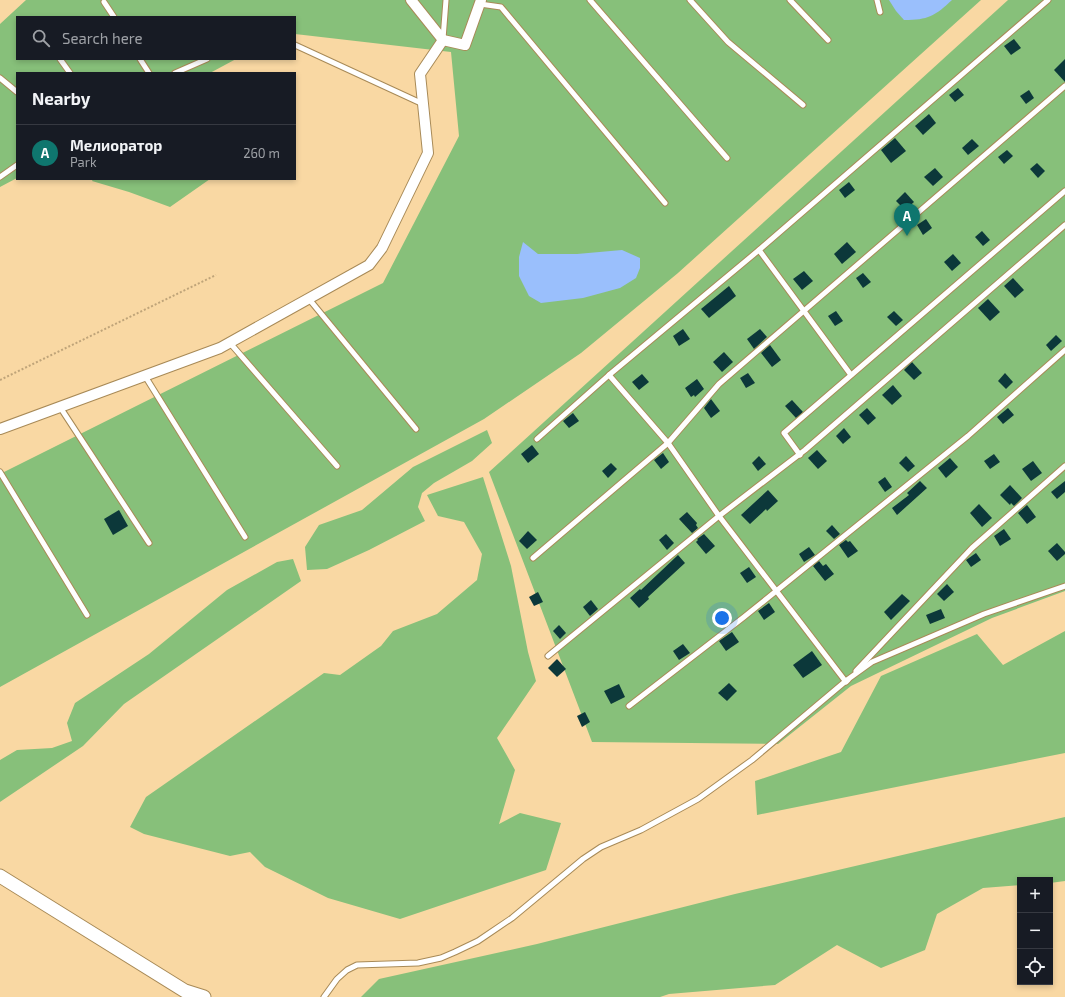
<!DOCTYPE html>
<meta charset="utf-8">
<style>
body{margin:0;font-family:"Exo 2",sans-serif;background:#20242c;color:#f1f3f6}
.controls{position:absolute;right:12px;bottom:12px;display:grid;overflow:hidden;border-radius:0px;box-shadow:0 2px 6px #0003}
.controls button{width:36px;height:36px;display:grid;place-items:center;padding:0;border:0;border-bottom:1px solid #363941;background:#171b24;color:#f1f3f6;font:20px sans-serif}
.you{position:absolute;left:722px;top:618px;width:14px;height:14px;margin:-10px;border:3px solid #fff;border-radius:50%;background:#1a73e8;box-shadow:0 0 0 6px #1a73e833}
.badge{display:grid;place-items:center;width:26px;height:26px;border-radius:50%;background:#0f766e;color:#fff;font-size:13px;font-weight:700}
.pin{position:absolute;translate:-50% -33px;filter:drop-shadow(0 1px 2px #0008)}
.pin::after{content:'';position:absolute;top:21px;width:14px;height:12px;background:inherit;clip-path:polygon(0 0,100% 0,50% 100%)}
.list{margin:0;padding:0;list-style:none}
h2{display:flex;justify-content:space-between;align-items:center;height:52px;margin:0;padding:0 16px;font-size:17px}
h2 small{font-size:13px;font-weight:400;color:#9ea1a6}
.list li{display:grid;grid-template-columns:26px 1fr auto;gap:12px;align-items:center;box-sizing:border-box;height:56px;padding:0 16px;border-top:1px solid #363941}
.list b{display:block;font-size:15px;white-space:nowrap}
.list p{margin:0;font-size:13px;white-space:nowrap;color:#9ea1a6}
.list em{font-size:13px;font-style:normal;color:#9ea1a6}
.icon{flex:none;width:22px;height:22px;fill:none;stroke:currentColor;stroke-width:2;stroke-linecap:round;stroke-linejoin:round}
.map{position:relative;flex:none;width:1065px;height:997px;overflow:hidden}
.search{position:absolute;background:#171b24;box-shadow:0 2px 6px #0003;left:16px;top:16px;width:280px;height:44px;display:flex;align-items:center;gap:10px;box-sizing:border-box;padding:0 14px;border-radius:0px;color:#9ea1a6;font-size:15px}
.panel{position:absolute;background:#171b24;box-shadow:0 2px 6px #0003;left:16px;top:72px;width:280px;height:108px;border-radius:0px}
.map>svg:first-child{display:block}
</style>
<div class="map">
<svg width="1065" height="997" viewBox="0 0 1065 997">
<rect width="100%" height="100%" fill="#f9d8a3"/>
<!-- green -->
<g fill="#87c07a">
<polygon points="26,0 981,0 678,273 581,353 484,419 0,687 0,474 383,283 459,136 451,52 295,34 295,17 17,17 17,59 236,59 210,73 17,73 17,178 0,187 0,24"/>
<polygon points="1008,0 1065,0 1065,591 992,618 851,686 778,744 592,742 489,472"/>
<polygon points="93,179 210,179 170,207 129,192 92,181"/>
<polygon points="487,430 492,443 472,461 434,483 422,493 418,507 425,521 369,550 327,569 307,570 305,547 319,525 362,510 413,467"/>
<polygon points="483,477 511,566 528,652 536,681 497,738 515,770 499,824 520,813 561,823 546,870 400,919 328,898 265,867 250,852 230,856 144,834 130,827 146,797 324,673 340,675 381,646 393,631 437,614 477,580 482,554 464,522 438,516 427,495"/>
<polygon points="293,559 301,581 124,704 83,746 0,802 0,760 17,750 52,748 72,741 67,723 75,703 149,654 227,590 277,562"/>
<polygon points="1065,631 1065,753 757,815 755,781 841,752 881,676 977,634 1003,665"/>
<polygon points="1065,817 1065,881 1050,883 1050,880 1020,880 1020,885 983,888 937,914 925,950 881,968 837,945 775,985 669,994 660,997 361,997 379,979 537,944 735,894"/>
</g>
<!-- water -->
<g fill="#9abffc">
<path d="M 889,0 L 952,0 C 935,16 928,20 904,20 L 896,11 Z"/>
<polygon points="523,242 538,254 577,254 622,250 640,258 640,268 636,278 620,288 583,298 541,303 529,296 519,276 519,257"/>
</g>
<!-- building -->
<g fill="#0c383a">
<polygon points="1014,39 1021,48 1011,55 1004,46"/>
<polygon points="1065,59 1065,82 1054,70"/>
<polygon points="958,88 964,95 955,102 949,95"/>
<polygon points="1029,90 1034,98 1026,104 1020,96"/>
<polygon points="929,114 936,123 923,135 915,126"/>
<polygon points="895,138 906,151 891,163 881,150"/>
<polygon points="972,139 979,146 968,155 962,148"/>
<polygon points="1007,150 1013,156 1004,164 998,157"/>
<polygon points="1037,163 1045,171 1038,178 1030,169"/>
<polygon points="935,168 943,177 933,186 924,177"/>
<polygon points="849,182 855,190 845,198 839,190"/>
<polygon points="905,192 914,202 905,210 896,201"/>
<polygon points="926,219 932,228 923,235 917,225"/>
<polygon points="982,231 990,240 983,246 975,237"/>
<polygon points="847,242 856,252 842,264 834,254"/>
<polygon points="953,254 961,263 952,271 944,262"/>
<polygon points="804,271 813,281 802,290 793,279"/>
<polygon points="863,273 871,282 863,288 856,278"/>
<polygon points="1013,278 1024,290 1015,298 1004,286"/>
<polygon points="729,286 736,296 709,318 701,309"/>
<polygon points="988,299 1000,312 990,321 978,308"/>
<polygon points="836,311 843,321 835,326 828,316"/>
<polygon points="894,311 903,320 896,326 887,317"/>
<polygon points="683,329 690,339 679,346 673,336"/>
<polygon points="760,329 767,337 754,349 747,339"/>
<polygon points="1056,335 1062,341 1051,351 1046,345"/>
<polygon points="770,345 781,360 772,367 761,353"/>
<polygon points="724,352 733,362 722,372 713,362"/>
<polygon points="912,362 922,373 914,380 904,370"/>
<polygon points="748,373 755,383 746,388 740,378"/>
<polygon points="1005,373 1013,382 1006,389 998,381"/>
<polygon points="642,374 649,382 639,390 632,382"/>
<polygon points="697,379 704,389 695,397 694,395 691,397 685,388"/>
<polygon points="893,385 902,396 892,405 882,395"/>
<polygon points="711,399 720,411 711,418 704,408"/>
<polygon points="792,400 803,412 796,418 785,406"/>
<polygon points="867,408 876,418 868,425 859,415"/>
<polygon points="1008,408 1014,415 1003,424 997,417"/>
<polygon points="573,413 579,421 569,428 563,421"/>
<polygon points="844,428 851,437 843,444 836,436"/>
<polygon points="532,445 539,454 528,463 521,454"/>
<polygon points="817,450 827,461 818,469 808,458"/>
<polygon points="663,453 669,462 661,469 654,460"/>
<polygon points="994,454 1000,462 990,469 984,461"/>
<polygon points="759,456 766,464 758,471 752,463"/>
<polygon points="906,456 915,466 908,472 899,463"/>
<polygon points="950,458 958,467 946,478 938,468"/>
<polygon points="1033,461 1042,473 1031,481 1022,469"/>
<polygon points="611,463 617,469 608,478 602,471"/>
<polygon points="885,477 892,487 885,492 878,482"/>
<polygon points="920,481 927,488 897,515 892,508 909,495 907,493"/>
<polygon points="1065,481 1065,492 1057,499 1051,492"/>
<polygon points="1010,485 1022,498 1014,506 1011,503 1010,505 1000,495"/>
<polygon points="768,490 778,501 767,511 766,509 750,524 741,515"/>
<polygon points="979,504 992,518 982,527 970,513"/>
<polygon points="1027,505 1036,517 1027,524 1018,513"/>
<polygon points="119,510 128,526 113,535 104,519"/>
<polygon points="687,512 697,523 696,525 698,528 692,533 679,519"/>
<polygon points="832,525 840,534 834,539 826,531"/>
<polygon points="1004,529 1011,539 1000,546 994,536"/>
<polygon points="528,531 537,540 527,549 519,541"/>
<polygon points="666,534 674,543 667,550 659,540"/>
<polygon points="704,534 715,546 706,554 696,542 698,540 697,539"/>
<polygon points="846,540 848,542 850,541 858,551 848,558 839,545"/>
<polygon points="1057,543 1065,552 1065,554 1057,561 1048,551"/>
<polygon points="809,547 815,555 804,562 799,554"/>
<polygon points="976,553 981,560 971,567 966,560"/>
<polygon points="678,555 685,563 648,597 649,599 639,608 630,598 640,589 641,590"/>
<polygon points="819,561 823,566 826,564 834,574 825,581 813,566"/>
<polygon points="749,567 756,577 747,583 740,573"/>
<polygon points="947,584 954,592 944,601 937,594"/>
<polygon points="538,592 543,602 534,606 529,597"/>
<polygon points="902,594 910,601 891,620 884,612"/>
<polygon points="591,600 598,609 590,616 583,607"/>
<polygon points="769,603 775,612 764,620 758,611"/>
<polygon points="941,609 945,618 930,624 926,615"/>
<polygon points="723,610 730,619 723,624 716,616"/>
<polygon points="559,625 566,633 560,639 553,631"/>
<polygon points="732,632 739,642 726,651 719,641"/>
<polygon points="683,644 690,653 679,660 673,651"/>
<polygon points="812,651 822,665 803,678 793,665"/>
<polygon points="557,659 566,669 557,677 548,668"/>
<polygon points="729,683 737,691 727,701 718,693"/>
<polygon points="619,684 625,697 611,704 604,691"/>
<polygon points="585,712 590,722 582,727 577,716"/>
</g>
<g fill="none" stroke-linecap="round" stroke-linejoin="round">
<!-- service casing -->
<g stroke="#a88a57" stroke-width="7">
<g id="service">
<polyline points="590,0 727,158"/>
<polyline points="690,0 728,42 803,105"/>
<polyline points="790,0 828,40"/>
<polyline points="877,0 880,12"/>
<polyline points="104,2 114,17"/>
<polyline points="480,4 501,7 665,203"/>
<polyline points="443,39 446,0"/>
<polyline points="295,45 423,104"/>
<polyline points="60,59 70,73"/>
<polyline points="140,59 149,73"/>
<polyline points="175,73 207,59"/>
<polyline points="0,78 17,92"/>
<polyline points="0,177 17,165"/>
<polyline points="759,250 851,375"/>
<polyline points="309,299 416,429"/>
<polyline points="230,343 337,466"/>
<polyline points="609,375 668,443 719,516 846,682 848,680"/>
<polyline points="145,376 245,537"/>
<polyline points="60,407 149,543"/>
<polyline points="537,439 609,375 759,250 1048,0"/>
<polyline points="800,455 784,433 1065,191"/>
<polyline points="0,472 87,615"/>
<polyline points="533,558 668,443 719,384 1065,86"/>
<polyline points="548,656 719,516 805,450 1065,225"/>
<polyline points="856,671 972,548 1065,466"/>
<polyline points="629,706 744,617 968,436 1065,350"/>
<polyline points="324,997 337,979 347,970 357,965 418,963 441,958 455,952 478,941 512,918 583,859 601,847 641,830 698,799 752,760 847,680 872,662 984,614 1065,586"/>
</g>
</g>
<!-- minor casing -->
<g stroke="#a88a57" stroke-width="12">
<g id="minor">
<polyline points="411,0 443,40 465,45 481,0"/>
<polyline points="0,429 220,348 369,265 382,248 428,153 420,74 443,40"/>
</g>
</g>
<!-- tertiary casing -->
<g stroke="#a88a57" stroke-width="15">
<polyline id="tertiary" points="0,876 185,991 204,997"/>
</g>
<!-- path -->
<polyline stroke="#bfa479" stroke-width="2" stroke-dasharray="2 2" stroke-linecap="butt" points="0,380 216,275"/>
<!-- service -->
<use href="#service" stroke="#fff" stroke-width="5"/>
<!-- minor -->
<use href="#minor" stroke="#fff" stroke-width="10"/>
<!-- tertiary -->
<use href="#tertiary" stroke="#fff" stroke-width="13"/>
</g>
</svg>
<div class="controls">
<button>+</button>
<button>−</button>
<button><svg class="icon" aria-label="locate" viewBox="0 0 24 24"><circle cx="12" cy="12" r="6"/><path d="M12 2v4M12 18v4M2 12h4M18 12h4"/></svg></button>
</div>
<div class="you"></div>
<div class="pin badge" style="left:907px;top:236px">A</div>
<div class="search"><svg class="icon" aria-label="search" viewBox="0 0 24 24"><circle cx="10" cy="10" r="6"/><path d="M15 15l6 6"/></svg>Search here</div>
<section class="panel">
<h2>Nearby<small></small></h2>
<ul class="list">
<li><span class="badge">A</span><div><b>Мелиоратор</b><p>Park</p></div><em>260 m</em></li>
</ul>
</section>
</div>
